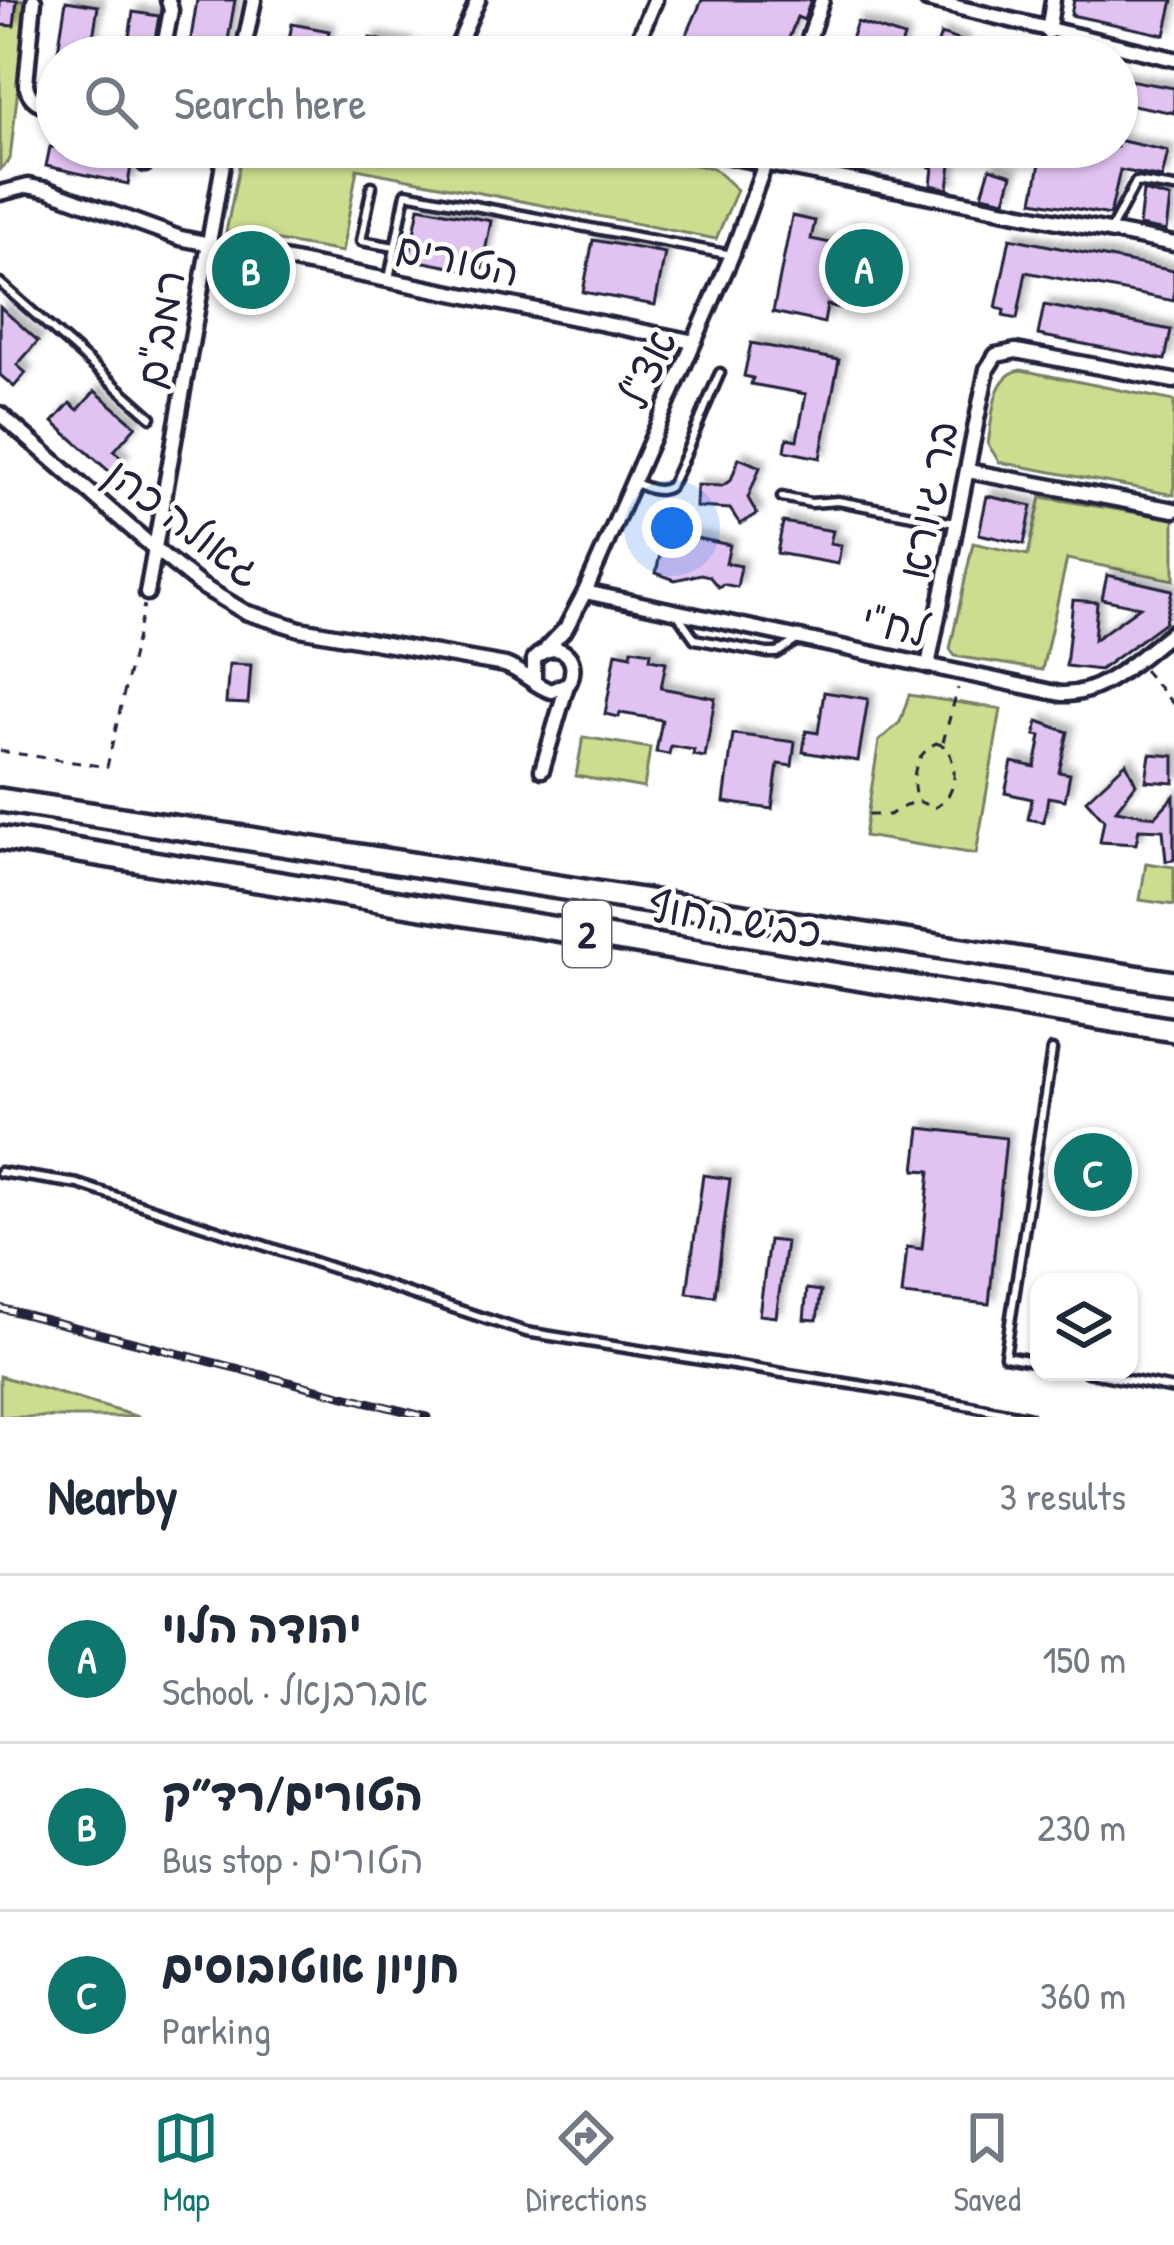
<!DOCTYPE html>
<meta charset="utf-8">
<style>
body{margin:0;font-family:"Patrick Hand","Playpen Sans Hebrew",sans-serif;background:#f2f2f3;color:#1f2937}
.controls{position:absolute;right:36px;bottom:36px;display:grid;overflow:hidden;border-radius:24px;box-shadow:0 3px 9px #0004}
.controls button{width:108px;height:108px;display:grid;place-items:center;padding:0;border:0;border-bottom:3px solid #e0e1e3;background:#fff;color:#1f2937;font:60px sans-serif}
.you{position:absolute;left:672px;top:528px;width:42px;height:42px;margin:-30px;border:9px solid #fff;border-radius:50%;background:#1a73e8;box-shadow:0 0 0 18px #1a73e833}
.badge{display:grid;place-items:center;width:78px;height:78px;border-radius:50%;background:#0f766e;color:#fff;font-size:39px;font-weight:700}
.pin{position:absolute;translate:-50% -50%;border:6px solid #fff;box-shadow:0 3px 12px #0006}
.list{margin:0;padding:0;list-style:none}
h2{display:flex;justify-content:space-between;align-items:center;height:156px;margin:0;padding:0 48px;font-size:51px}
h2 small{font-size:39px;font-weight:400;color:#747a83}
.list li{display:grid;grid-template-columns:78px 1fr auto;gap:36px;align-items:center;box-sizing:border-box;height:168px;padding:0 48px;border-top:3px solid #e0e1e3}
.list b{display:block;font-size:45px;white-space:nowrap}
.list p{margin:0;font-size:39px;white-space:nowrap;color:#747a83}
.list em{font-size:39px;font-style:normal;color:#747a83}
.icon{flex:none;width:66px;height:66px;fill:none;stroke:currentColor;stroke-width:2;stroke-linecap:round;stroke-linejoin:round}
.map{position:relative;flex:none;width:1174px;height:1417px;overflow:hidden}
.search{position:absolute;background:#fff;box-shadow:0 3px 9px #0004;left:36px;right:36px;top:36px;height:132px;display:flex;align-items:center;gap:30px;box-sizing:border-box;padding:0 42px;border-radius:66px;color:#747a83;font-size:45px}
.sheet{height:660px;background:#fff}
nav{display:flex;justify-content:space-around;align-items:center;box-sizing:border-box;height:168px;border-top:3px solid #e0e1e3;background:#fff;font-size:33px;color:#747a83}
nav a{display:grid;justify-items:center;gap:6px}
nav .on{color:#0f766e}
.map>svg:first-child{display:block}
</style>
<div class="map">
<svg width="1174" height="1417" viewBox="0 0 1174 1417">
<defs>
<filter id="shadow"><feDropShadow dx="6" dy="-6" stdDeviation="3" flood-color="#0004"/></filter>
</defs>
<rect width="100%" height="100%" fill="#fff"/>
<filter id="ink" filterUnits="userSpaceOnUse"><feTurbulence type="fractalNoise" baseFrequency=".00833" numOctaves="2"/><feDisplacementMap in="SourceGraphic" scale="24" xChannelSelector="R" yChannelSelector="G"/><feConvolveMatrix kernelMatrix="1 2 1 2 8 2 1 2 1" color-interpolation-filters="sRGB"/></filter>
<g filter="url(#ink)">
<!-- green -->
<g fill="#cddd90" stroke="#788066" stroke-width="3">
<polygon points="0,0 28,0 10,159 0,170"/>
<polygon points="243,147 588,147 713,168 737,190 716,239 357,169 342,252 226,232"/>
<path d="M 1021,370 L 1174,401 L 1174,495 L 999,462 L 988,444 C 993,418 991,375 1021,370 Z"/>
<polygon points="1041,497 1174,519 1174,580 1067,559 1042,670 955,656 950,649 973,543 1028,555"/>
<polygon points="909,695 1001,709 976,854 864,836 879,741 900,722"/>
<polygon points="583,737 650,748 644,788 576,776"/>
<polygon points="1146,863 1174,867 1174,905 1140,900"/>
<polygon points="0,1376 139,1417 0,1417"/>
</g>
<!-- building -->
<g fill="#e1c3f1" stroke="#22223b" stroke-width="3" filter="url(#shadow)">
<polygon points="0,0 17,0 14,26 0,25"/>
<polygon points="197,0 235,0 225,57 188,57"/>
<polygon points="702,0 811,0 804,20 797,17 782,57 731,38 728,42 719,39 713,57 677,57"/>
<polygon points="1074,0 1173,0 1165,35 1071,15"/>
<polygon points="66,1 98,6 90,57 57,57"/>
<polygon points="133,12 159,16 152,57 126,57"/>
<polygon points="857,22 904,37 898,57 845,57"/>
<polygon points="292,24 329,31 324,56 297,50 298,42 289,40"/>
<polygon points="941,34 964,42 959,57 933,57"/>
<polygon points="370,38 407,45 404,57 367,55"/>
<polygon points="1117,78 1174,88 1174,113 1117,102"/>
<polygon points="1117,140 1168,151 1162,178 1120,170 1110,215 1033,201 1043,147 1117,147"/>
<polygon points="50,147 134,148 128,184 46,166"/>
<polygon points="158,147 207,147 204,162 158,152"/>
<polygon points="808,147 867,147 860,166"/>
<polygon points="909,147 953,147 948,189 931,185 933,168 905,157"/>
<polygon points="990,168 1012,175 1005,200 982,195"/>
<polygon points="1143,191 1170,198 1166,231 1139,226"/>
<polygon points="419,207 491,221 481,273 409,259"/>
<polygon points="792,216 815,221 811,239 845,246 848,229 884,237 877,270 858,266 849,310 827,305 824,323 773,312"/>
<polygon points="1010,238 1174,271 1174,301 1026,272 1017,319 1003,316 1004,310 996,308"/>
<polygon points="593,240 665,253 655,305 583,292"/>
<polygon points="1044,305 1171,330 1165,360 1038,335"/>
<polygon points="0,307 38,341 17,365 26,373 14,387 0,375"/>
<polygon points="751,343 839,360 820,458 785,451 787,438 797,440 806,394 751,384 753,378 744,376"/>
<polygon points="95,391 136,426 114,451 123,459 111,473 53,422 70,403 78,410"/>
<polygon points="739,458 760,467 748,498 757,514 740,524 730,509 696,507 697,485 722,486 731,480"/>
<polygon points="987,496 1032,506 1024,544 979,534"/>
<polygon points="783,522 833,531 830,543 841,545 838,564 777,553"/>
<polygon points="677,534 730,545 726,563 741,566 737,587 723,584 718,587 709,576 701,574 675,580 656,573 661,550 673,552"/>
<polygon points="1107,575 1172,590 1165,622 1100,670 1066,666 1073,600 1097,602 1094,640 1140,607 1102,599"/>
<polygon points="632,649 651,652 650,659 666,662 661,688 715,698 705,757 693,755 694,750 671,746 669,754 656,752 662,720 620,713 619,717 605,714 616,652 631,655"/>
<polygon points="229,664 251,665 248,704 226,703"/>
<polygon points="824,692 868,699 858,761 803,752 806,731 818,733"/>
<polygon points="1038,721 1068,732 1059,772 1070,774 1065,800 1048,797 1044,822 1028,819 1032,799 1005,793 1012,762 1035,767 1041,736 1035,735"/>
<polygon points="733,734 795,742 792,766 778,764 772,809 724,802"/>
<polygon points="1150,754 1174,756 1174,783 1146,781"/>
<polygon points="1126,763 1136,784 1116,810 1155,817 1174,796 1174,860 1166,861 1163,830 1139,829 1136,844 1100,842 1104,820 1086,800"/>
<polygon points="920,1128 1006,1138 989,1304 902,1295 907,1247 922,1249 930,1171 915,1170"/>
<polygon points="703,1175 730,1179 715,1296 687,1293"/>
<polygon points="769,1240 786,1242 776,1317 759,1315"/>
<polygon points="807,1289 821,1291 817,1320 804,1319"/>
</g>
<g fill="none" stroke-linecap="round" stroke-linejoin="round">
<!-- lane casing -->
<g stroke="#22223b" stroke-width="15">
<g id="lane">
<polyline points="372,186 361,241 395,247"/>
<polyline points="1111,229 1136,182 1174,188"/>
<polyline points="389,279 406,193 732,255"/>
<polyline points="0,283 151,417"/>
<path d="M 633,482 C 645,487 658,494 669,487 C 675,483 712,389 720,373"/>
<polyline points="782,497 811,503 838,501 955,523"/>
<polyline points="678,615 695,639 767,653 777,653 797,640"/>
<polyline points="0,1172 78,1184 526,1332 883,1389 1028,1417"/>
<polyline points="1039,1362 1005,1356 1052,1050"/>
<polyline points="1087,1372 1174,1389"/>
</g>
</g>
<!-- street casing -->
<g stroke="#22223b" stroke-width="21">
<g id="street">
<path d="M 34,0 L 26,84 C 29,101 40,105 57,108"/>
<polyline points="927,0 1174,59"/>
<polyline points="1048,32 1053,0"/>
<polyline points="162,57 171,10 168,0"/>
<polyline points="242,57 254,0"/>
<polyline points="453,57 478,0"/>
<polyline points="631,57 655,0"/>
<polyline points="803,57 822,0"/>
<polyline points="683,147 1174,244"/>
<polyline points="145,164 147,147"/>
<polyline points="0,193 28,186 48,190 180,238 694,342"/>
<path d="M 0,414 L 155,549 L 200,585 L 245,612 L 300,629 L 505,665 C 523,671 534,686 551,691 L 569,683 C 582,655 555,637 534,659 L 534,679"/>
<polyline points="968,471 1174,510"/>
<path d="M 585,592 L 1061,694 C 1104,696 1141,655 1174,631"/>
<polyline points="147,593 226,147"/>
<polyline points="547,648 566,628 585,592 732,255 771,147"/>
<polyline points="928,666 987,369 996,355 1016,351 1174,381"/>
<polyline points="542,770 567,685"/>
</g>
</g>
<!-- highway casing -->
<g stroke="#22223b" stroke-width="30">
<g id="highway">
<polyline points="0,800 1174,983"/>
<polyline points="0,838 1174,1030"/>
</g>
</g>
<!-- path -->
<g stroke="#22223b" stroke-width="3" stroke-dasharray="9 9" stroke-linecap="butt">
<polyline points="1144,670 1174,705"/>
<polyline points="943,742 958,688"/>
<path d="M 936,743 L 947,747 C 958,770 958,795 934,808 L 916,800 C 911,777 914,755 936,743 Z"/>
<polyline points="0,751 107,767 144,605"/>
<polyline points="868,815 889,815 916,800"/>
</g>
<!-- lane -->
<use href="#lane" stroke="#fff" stroke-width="6"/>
<!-- street -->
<use href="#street" stroke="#fff" stroke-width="12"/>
<!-- highway -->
<use href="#highway" stroke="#fff" stroke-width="21"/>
<!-- rail casing -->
<g stroke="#22223b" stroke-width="9">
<polyline id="rail" points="0,1308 427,1417"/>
</g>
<!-- rail -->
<use href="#rail" stroke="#fff" stroke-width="4.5" stroke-dasharray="14" stroke-linecap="butt"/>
</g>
</g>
<g text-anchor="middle" stroke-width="9" stroke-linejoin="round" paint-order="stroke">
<!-- shield labels -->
<rect fill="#fff" stroke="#646476" stroke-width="3" x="563" y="901" width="48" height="66" rx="9"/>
<g font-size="39" font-weight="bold" fill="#22223b">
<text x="587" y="948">2</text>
</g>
<!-- street labels -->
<g font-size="42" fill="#22223b" stroke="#fff">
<text transform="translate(458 259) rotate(12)" y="15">הטורים</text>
<text transform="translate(160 329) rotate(-80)" y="15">רמב"ם</text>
<text transform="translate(647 369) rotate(-66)" y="15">אצ"ל</text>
<text transform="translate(928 500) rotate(-79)" y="15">בר גיורא</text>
<text transform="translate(184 522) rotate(37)" y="15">גאולה כהן</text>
<text transform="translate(895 625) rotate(12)" y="15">לח"י</text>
<text transform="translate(735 919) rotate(9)" y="15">כביש החוף</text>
</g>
</g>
</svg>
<div class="controls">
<button><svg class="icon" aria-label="layers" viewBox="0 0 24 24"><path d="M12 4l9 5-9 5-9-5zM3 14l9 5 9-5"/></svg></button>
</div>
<div class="you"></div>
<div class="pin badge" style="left:864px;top:268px">A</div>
<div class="pin badge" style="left:251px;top:270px">B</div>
<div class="pin badge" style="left:1093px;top:1172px">C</div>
<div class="search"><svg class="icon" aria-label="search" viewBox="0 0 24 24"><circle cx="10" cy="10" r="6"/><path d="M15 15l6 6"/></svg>Search here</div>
</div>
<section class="sheet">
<h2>Nearby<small>3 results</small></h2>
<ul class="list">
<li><span class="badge">A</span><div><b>יהודה הלוי</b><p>School · אברבנאל</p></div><em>150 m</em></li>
<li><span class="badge">B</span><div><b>הטורים/רד״ק</b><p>Bus stop · הטורים</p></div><em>230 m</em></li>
<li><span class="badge">C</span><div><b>חניון אוטובוסים</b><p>Parking</p></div><em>360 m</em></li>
</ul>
</section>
<nav>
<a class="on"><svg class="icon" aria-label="map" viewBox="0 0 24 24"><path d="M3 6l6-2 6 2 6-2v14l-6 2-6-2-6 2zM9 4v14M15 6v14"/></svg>Map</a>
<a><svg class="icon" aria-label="directions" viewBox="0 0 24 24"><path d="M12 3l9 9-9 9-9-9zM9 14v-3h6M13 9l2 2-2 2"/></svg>Directions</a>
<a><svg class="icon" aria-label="saved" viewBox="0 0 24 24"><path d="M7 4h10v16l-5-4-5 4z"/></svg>Saved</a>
</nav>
